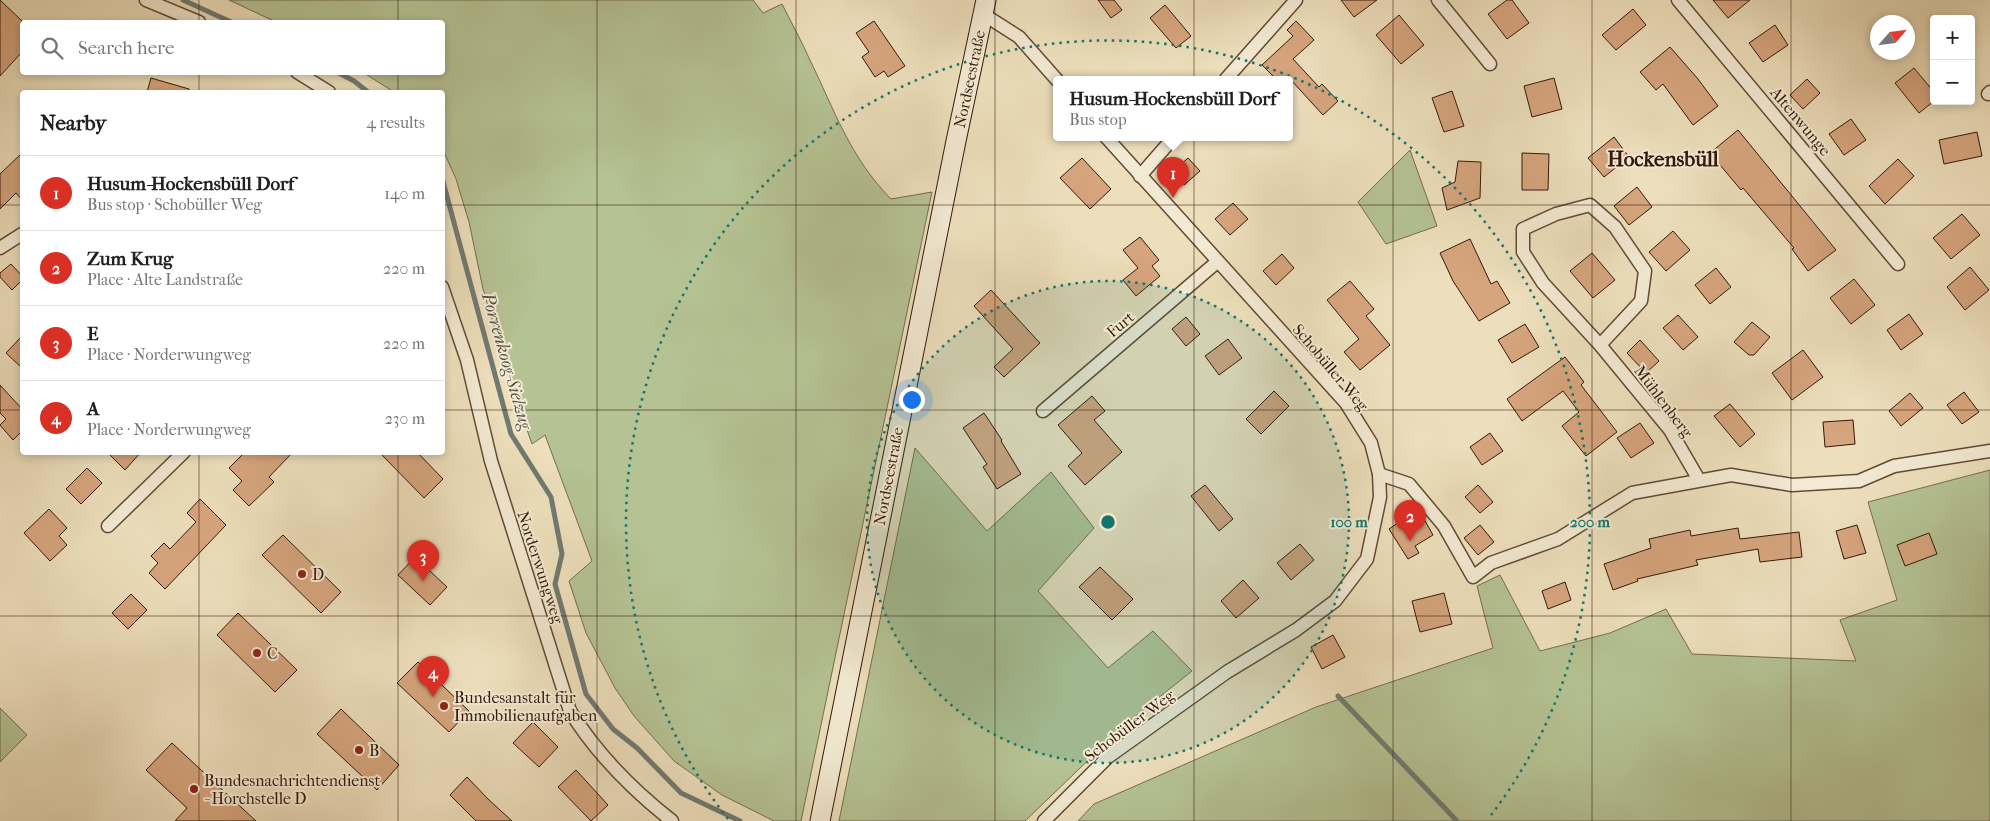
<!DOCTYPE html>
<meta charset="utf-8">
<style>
body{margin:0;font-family:"IM FELL French Canon",serif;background:#f2f2f2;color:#202124}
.controls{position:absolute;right:15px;top:15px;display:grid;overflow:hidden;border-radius:5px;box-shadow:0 2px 8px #0003}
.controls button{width:45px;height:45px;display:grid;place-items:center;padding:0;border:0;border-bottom:1px solid #e0e0e0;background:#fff;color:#202124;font:25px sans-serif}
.compass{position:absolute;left:1870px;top:15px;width:45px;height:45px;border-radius:50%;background:#fff;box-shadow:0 2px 8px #0003;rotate:62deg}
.you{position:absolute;left:911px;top:399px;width:18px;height:18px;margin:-12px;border:4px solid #fff;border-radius:50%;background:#1a73e8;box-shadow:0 0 0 8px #1a73e833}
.badge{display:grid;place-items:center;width:32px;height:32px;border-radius:50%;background:#d93025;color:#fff;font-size:16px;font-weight:700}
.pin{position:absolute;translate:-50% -41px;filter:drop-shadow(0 1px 2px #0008)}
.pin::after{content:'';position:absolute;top:26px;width:18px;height:15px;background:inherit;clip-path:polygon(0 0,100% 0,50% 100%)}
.popup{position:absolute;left:1053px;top:76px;width:240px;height:65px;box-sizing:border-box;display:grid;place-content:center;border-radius:5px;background:#fff;filter:drop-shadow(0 1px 4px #0005);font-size:16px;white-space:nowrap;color:#757577}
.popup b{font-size:19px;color:#202124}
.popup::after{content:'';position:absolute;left:50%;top:100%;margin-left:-10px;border:10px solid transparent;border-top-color:#fff}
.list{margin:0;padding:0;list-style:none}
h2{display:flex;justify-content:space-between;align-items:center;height:65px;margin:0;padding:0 20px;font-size:21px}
h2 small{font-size:16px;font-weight:400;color:#757577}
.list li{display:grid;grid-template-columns:32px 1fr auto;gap:15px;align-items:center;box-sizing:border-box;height:75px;padding:0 20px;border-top:1px solid #e0e0e0}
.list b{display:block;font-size:19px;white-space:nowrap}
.list p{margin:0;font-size:16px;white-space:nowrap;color:#757577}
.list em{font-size:16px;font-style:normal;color:#757577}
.icon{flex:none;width:28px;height:28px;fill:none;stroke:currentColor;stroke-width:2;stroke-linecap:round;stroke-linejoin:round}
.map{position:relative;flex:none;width:1990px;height:821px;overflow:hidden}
.search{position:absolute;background:#fff;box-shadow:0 2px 8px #0003;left:20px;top:20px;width:425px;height:55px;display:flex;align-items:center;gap:12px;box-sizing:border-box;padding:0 18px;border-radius:5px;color:#757577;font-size:19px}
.panel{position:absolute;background:#fff;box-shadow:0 2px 8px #0003;left:20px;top:90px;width:425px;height:365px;border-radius:5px}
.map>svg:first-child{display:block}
</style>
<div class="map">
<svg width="1990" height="821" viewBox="0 0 1990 821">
<rect width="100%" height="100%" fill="#eddfbc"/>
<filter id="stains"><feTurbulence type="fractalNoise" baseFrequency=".004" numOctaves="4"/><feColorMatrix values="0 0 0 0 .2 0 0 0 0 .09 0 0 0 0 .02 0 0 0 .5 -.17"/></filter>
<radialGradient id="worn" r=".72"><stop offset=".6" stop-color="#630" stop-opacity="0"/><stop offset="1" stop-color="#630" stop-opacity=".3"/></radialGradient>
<!-- green -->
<g fill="#b5c293" stroke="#746d4e">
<path d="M 229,0 L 753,0 L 763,13 L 782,4 C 791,22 801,40 809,58 C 835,111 849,156 891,199 L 932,192 L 801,821 L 774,821 L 722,795 L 674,761 L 634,716 L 615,688 L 586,633 L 569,581 L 592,561 L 545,435 L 532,444 L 510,381 L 483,289 L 469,222 L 456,179 L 443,150 L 442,92 L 394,92 L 364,73 L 442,72 L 442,22 L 276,22 Z"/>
<polygon points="1410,150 1437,226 1386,244 1358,202"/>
<polygon points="915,448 987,531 1051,472 1094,528 1038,591 1108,668 1153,631 1192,671 1127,723 1025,821 839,821"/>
<polygon points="1990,470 1990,821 1078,821 1094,804 1316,707 1493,648 1477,586 1500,575 1540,651 1610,633 1666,609 1692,654 1856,661 1840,620 1897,600 1868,502"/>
<polygon points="0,708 27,735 0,762"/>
</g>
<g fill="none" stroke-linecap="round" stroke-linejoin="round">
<!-- stream -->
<g stroke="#717a71" stroke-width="5">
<polyline points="183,0 231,22"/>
<polyline points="337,72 354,81 368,92"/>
<polyline points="442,178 511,434 551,497 562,554 555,584 586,694 613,729 637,748 681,793 740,821"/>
<polyline points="1338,696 1457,821"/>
</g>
</g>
<!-- building -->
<g fill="#d6a57e" stroke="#33180a">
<polygon points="0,0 22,21 22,52 0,76"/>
<polygon points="1098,0 1114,0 1122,10 1111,18"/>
<polygon points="1341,0 1377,0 1354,17"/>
<polygon points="1507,0 1512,0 1529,23 1507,39 1488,14"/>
<polygon points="1713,0 1750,0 1728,18"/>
<polygon points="1165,5 1191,36 1176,48 1150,18"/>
<polygon points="1633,9 1646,25 1616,50 1602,35"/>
<polygon points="1399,15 1424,45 1401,64 1376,35"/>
<polygon points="874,21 905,66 888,77 884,71 875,77 862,57 869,52 856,33"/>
<polygon points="1296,21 1314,40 1293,59 1319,87 1322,84 1338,101 1323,115 1290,79 1276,79 1262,65 1293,36 1287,30"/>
<polygon points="1775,25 1788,45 1763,62 1749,43"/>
<polygon points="1670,47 1698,79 1718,106 1693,125 1663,84 1656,90 1640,72"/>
<polygon points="1914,68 1934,92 1934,101 1919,113 1895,83"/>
<polygon points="151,78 189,89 189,92 147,92"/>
<polygon points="1554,78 1562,109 1532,117 1524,86"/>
<polygon points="1807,79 1820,93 1803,109 1790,95"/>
<polygon points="1452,91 1464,126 1444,132 1432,98"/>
<polygon points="1851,119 1866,140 1844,155 1829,134"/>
<polygon points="1738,130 1836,250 1808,271 1792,249 1794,248 1743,188 1741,190 1710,153"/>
<polygon points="1977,132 1982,156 1944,164 1939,140"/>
<polygon points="1614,137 1629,157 1604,177 1588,158"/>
<polygon points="22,153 22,200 16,193 0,209 0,174"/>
<polygon points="1522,153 1549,154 1548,190 1522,190"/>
<polygon points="1082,158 1111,189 1090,209 1060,178"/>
<polygon points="1188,158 1200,171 1184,185 1172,172"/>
<polygon points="1898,159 1914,176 1885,204 1869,186"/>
<polygon points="1458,161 1481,162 1480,198 1447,210 1442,188 1455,182"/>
<polygon points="1637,187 1652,207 1629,225 1614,206"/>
<polygon points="1233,203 1248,219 1230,235 1215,219"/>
<polygon points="1962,214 1980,235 1951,259 1933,238"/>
<polygon points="1673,231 1690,250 1666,271 1649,252"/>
<polygon points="1140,237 1159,260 1152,266 1160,276 1136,296 1123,280 1138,268 1123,250"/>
<polygon points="1470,239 1491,284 1497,281 1510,303 1479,321 1453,281 1440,253"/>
<polygon points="1592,253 1615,280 1593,298 1570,271"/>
<polygon points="1282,254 1294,268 1276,285 1263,271"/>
<polygon points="11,264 22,276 22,280 12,290 0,277 0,273"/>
<polygon points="1970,267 1989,290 1965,310 1947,287"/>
<polygon points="1716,268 1731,287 1710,304 1695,285"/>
<polygon points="1854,279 1875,305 1851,324 1830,298"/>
<polygon points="1350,281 1374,309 1366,316 1390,345 1360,370 1344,352 1359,339 1327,300"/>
<polygon points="991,290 1040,343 1004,377 994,367 1013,349 974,306"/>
<polygon points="1909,314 1923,334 1901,350 1887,330"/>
<polygon points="1678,315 1698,337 1683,350 1663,328"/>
<polygon points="1186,317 1200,334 1186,346 1172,329"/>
<polygon points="1752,322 1770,337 1754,355 1749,355 1734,342"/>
<polygon points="1525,324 1539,347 1512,363 1498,340"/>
<polygon points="22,336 22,368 6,353"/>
<polygon points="1228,339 1242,358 1219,375 1205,356"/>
<polygon points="1640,340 1659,361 1646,373 1627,353"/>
<polygon points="1803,350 1823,377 1792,400 1772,373"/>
<polygon points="1565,357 1584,382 1581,385 1617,432 1586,456 1562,426 1579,412 1563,391 1522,421 1507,399"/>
<polygon points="0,385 22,409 22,431 13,440 0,425 6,419 0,413"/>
<polygon points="1274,391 1289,406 1261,434 1246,419"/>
<polygon points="1964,392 1979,412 1962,424 1947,405"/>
<polygon points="1910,393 1923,408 1901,426 1889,411"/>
<polygon points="1092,396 1105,411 1094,420 1122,452 1085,485 1068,466 1082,453 1058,425"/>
<polygon points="1730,404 1755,434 1740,447 1714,416"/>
<polygon points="984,413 1002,440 1001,441 1021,474 997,489 983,467 987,464 963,428"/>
<polygon points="1853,420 1855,444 1825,447 1823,422"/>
<polygon points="1640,423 1654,443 1631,458 1617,438"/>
<polygon points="1490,433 1503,451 1482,465 1470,447"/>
<polygon points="107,452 141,452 125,470"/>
<polygon points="245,452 293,452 269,477 274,482 249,506 233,490 242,481 229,468"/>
<polygon points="379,452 417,452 443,479 424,498"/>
<polygon points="87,468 102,483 81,504 66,489"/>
<polygon points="1205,485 1233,519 1219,531 1191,496"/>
<polygon points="1478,485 1493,502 1480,513 1465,497"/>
<polygon points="200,499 226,525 165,589 149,573 158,563 151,556 164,543 170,549 196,522 187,513"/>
<polygon points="49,509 67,528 59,536 67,545 50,561 24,533"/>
<polygon points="1424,519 1433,535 1415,546 1419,553 1408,559 1389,529 1402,520 1408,529"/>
<polygon points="1480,525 1494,542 1478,555 1464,538"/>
<polygon points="1857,525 1866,553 1844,559 1836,531"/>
<polygon points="1738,528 1740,539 1799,532 1802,557 1760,562 1758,549 1696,560 1698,565 1637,579 1638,581 1613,590 1604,564 1651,548 1649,539 1690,530 1691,536"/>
<polygon points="1929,533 1937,554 1905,566 1897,545"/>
<polygon points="283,535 341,592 321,613 262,555"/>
<polygon points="1300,544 1314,560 1291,580 1277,563"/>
<polygon points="415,557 447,587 430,605 398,575"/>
<polygon points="1100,567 1133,599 1112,620 1079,587"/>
<polygon points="1243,580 1259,598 1236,618 1221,601"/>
<polygon points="1565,582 1571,600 1548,609 1542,591"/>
<polygon points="1444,593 1452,624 1420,632 1412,601"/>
<polygon points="131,594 147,610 128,629 112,613"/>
<polygon points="238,613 297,670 275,692 217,635"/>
<polygon points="1333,635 1345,657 1322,669 1311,647"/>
<polygon points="418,662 469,711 449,732 397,683"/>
<polygon points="341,709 399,765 377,790 317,734"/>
<polygon points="533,722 558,747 539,767 513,743"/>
<polygon points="172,743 256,821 175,821 187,808 146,770"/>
<polygon points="576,770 608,805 591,821 558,787"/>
<polygon points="467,777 488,799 512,821 476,821 450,795"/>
</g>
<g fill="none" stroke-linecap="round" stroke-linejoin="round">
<!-- minor casing -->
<g stroke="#624a36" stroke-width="15">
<g id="minor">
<polyline points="146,0 199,22"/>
<polyline points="1438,0 1490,64"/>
<polyline points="1678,0 1898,264"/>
<polyline points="983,14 1019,37 1057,80"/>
<polyline points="297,72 329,92"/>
<polyline points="1226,79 1296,0"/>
<polyline points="1988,94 1990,92"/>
<polyline points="1140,176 1174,137"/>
<polyline points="0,248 22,234"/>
<path d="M 442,287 L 467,360 L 491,461 L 570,711 C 596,753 634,791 672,821"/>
<polyline points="1600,345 1641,301 1645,271 1615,227 1590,205 1556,214 1523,229 1523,252 1543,283 1600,345 1670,430 1699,480"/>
<polyline points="1043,411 1217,262"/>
<polyline points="1379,474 1409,484 1444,526 1473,577 1491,563 1558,539 1632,493 1731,475 1792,485 1859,481 1894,466 1990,451"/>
<polyline points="108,526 184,452"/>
<polyline points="1044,821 1108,757 1227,672 1296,630 1335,601 1367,559 1380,497 1379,474 1371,443 1346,403 1106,137"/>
</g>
</g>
<!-- secondary casing -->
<g stroke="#33180a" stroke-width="21">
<polyline id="secondary" points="820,821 956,141 986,0"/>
</g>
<!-- minor -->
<use href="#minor" stroke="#f3ead3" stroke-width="12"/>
<!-- secondary -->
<use href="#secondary" stroke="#f3ead3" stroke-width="19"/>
</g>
<!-- grid -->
<path fill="none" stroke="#33180a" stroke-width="1" stroke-opacity="0.55" d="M 199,0 L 199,22M 398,0 L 398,22M 597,0 L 597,821M 796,0 L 796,821M 995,0 L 995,821M 1194,0 L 1194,821M 1393,0 L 1393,821M 1592,0 L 1592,821M 1791,0 L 1791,821M 199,72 L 199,92M 398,72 L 398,92M 0,205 L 22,205M 442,205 L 1990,205M 0,410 L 22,410M 442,410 L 1990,410M 199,452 L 199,821M 398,452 L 398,821M 0,616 L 1990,616"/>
<!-- distance rings -->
<circle cx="1108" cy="522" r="241" fill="#0f766e" fill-opacity=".12"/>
<g fill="none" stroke="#0f766e" stroke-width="2.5" stroke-dasharray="2.5 5">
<circle cx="1108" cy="522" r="241"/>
<path d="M728 819A482 482 0 1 1 1488 819"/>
</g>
<!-- markers -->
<g fill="#8f2418" stroke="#f3ead3" stroke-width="2">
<circle cx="302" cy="574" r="5"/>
<circle cx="257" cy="653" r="5"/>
<circle cx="444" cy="706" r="5"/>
<circle cx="359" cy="750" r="5"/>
<circle cx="194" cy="789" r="5"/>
</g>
<g text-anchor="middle" stroke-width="4" stroke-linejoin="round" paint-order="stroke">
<!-- street labels -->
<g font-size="16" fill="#33180a" stroke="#f3ead3">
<text transform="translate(969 79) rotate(-78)" y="6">Nordseestraße</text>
<text transform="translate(1801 121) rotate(50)" y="6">Altenwunge</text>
<text transform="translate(1120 324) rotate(-40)" y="6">Furt</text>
<text transform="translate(1331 367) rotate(50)" y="6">Schobüller Weg</text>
<text transform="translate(1664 401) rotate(53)" y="6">Mühlenberg</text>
<text transform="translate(888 476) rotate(-79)" y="6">Nordseestraße</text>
<text transform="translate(541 567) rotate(72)" y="6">Norderwungweg</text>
<text transform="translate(1129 725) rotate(-37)" y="6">Schobüller Weg</text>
</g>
<!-- poi labels -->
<g font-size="16" fill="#33180a" stroke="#f3ead3" text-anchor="start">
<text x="312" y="580">D</text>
<text x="267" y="659">C</text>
<text x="454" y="703">Bundesanstalt für<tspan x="454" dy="18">Immobilienaufgaben</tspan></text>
<text x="369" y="756">B</text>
<text x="204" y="786">Bundesnachrichtendienst<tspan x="204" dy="18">- Horchstelle D</tspan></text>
</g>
<!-- water labels -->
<g font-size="18" font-style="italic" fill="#575146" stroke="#f3ead3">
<text transform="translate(507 361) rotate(74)" y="6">Porrenkoog-Sielzug</text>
</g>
<!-- district labels -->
<g font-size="21" font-weight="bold" fill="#33180a" stroke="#f3ead3">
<text x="1663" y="166">Hockensbüll</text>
</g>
</g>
<circle cx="1108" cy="522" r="8" fill="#0f766e" stroke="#f3ead3" stroke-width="2.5"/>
<g font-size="15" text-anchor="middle" font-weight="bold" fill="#0f766e" stroke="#f3ead3" stroke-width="4" stroke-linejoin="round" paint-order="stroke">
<text x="1349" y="527">100 m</text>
<text x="1590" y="527">200 m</text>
</g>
<rect width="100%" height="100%" filter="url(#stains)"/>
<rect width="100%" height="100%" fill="url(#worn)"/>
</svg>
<div class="controls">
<button>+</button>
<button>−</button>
</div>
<svg class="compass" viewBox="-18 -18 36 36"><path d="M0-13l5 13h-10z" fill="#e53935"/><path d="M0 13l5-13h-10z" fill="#757577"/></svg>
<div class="you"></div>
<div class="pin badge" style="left:1173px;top:198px">1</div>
<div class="popup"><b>Husum-Hockensbüll Dorf</b>Bus stop</div>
<div class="pin badge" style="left:1410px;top:541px">2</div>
<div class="pin badge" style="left:423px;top:581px">3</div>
<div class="pin badge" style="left:433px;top:697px">4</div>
<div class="search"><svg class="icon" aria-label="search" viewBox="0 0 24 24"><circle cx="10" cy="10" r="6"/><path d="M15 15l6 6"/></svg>Search here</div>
<section class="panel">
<h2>Nearby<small>4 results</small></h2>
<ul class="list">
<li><span class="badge">1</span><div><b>Husum-Hockensbüll Dorf</b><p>Bus stop · Schobüller Weg</p></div><em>140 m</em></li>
<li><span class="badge">2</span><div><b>Zum Krug</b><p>Place · Alte Landstraße</p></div><em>220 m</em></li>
<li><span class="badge">3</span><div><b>E</b><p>Place · Norderwungweg</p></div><em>220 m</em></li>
<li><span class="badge">4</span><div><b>A</b><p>Place · Norderwungweg</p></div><em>230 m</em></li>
</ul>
</section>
</div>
